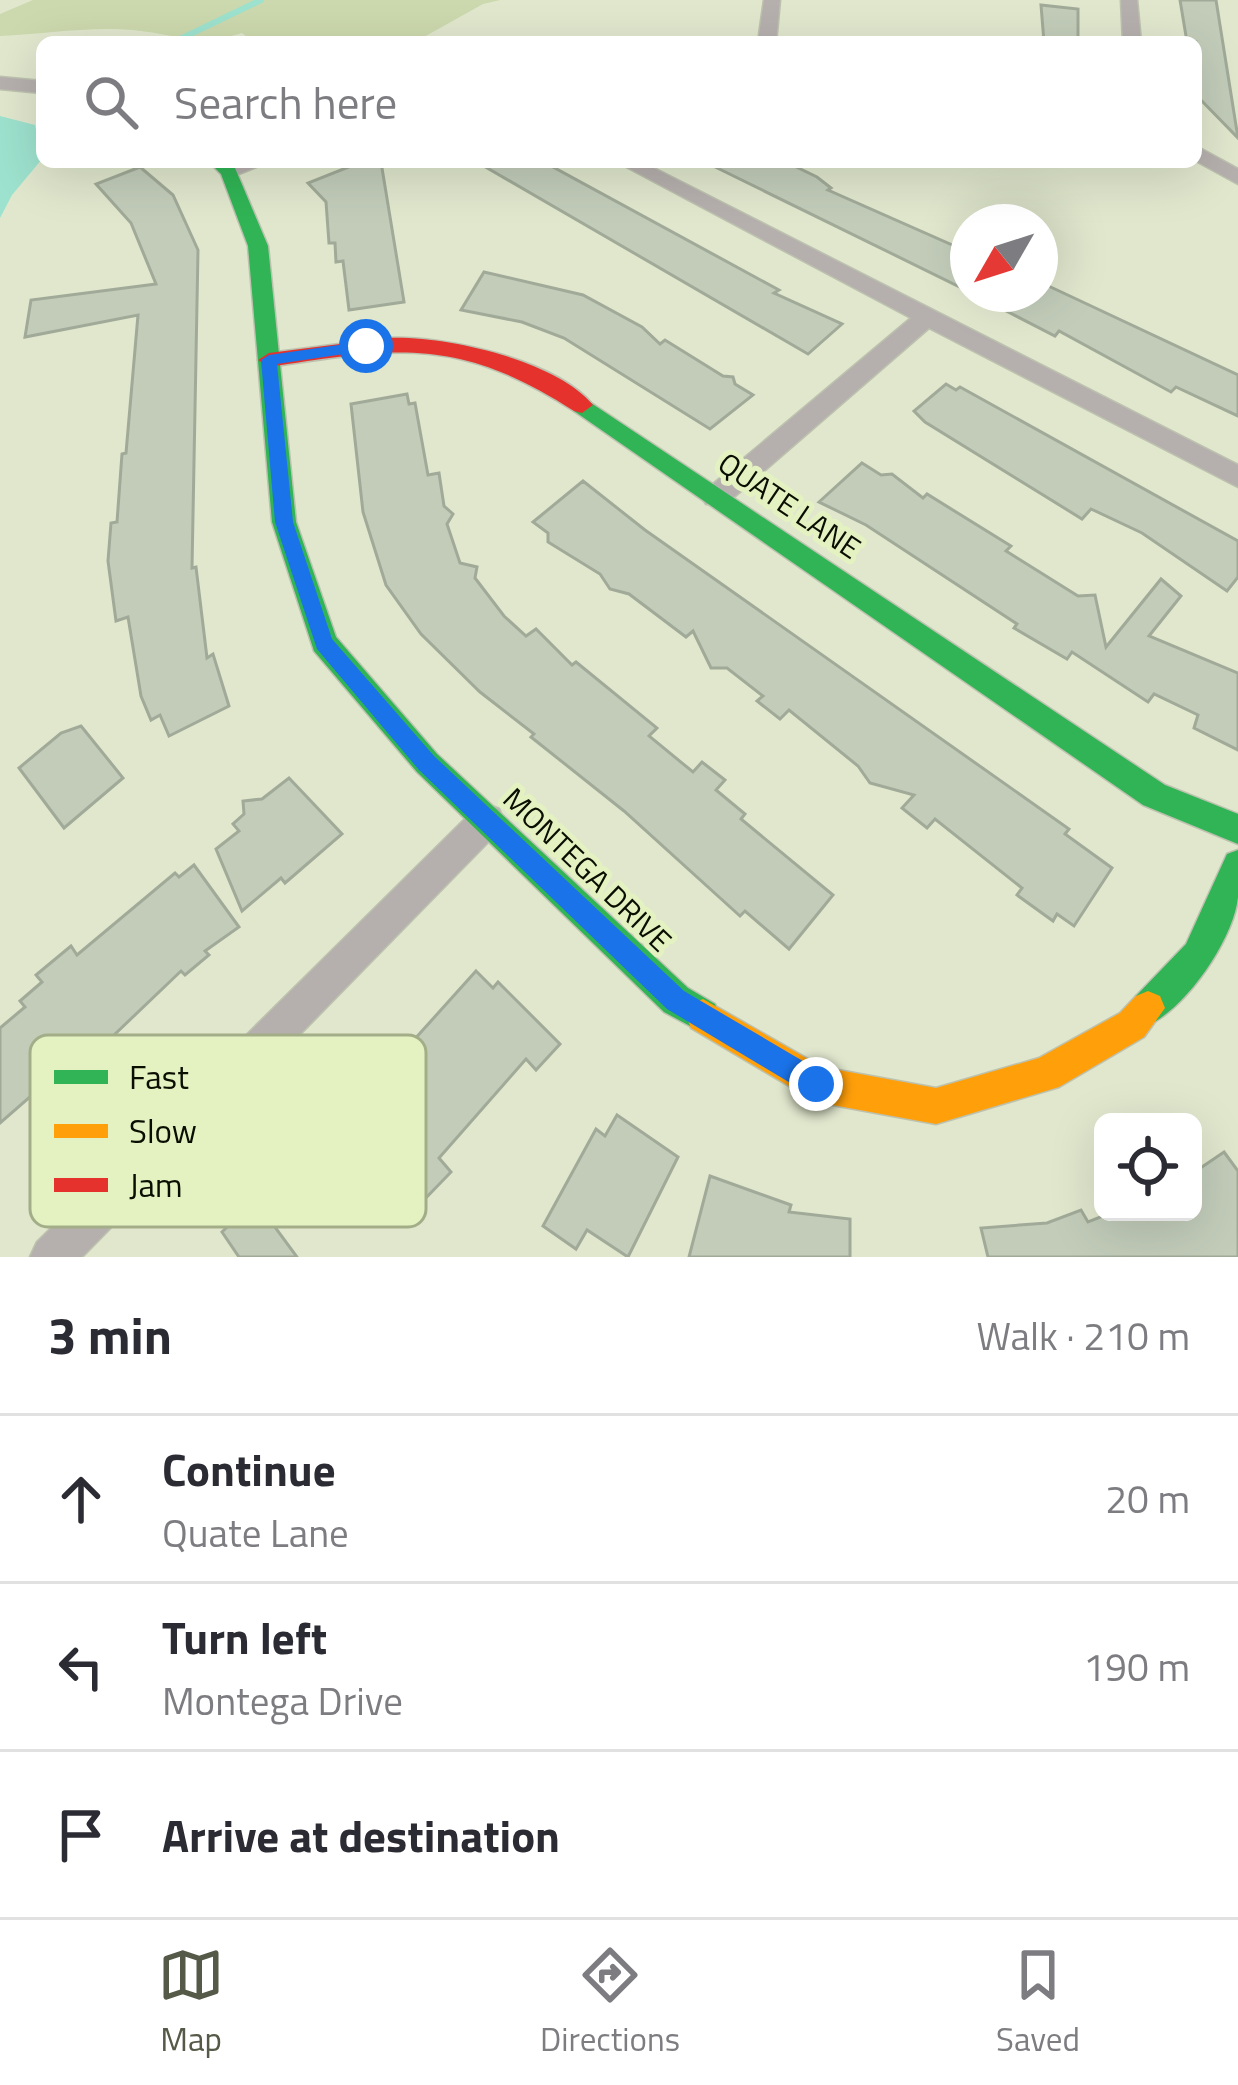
<!DOCTYPE html>
<meta charset="utf-8">
<style>
body{margin:0;font-family:"Titillium Web",sans-serif;background:#f2f2f3;color:#2b2b33}
.controls{position:absolute;right:36px;bottom:36px;display:grid;overflow:hidden;border-radius:18px;box-shadow:0 12px 48px #0002}
.controls button{width:108px;height:108px;display:grid;place-items:center;padding:0;border:0;border-bottom:3px solid #e1e1e2;background:#fff;color:#2b2b33;font:60px sans-serif}
.compass{position:absolute;left:950px;top:204px;width:108px;height:108px;border-radius:50%;background:#fff;box-shadow:0 12px 48px #0002;rotate:231deg}
.stop{position:absolute;width:36px;height:36px;margin:-27px;border:9px solid #1a73e8;border-radius:50%;background:#fff}
.stop.end{background:#1a73e8;border-color:#fff;box-shadow:0 3px 12px #0008}
.list{margin:0;padding:0;list-style:none}
h2{display:flex;justify-content:space-between;align-items:center;height:156px;margin:0;padding:0 48px;font-size:51px}
h2 small{font-size:39px;font-weight:400;color:#7c7c81}
.list li{display:grid;grid-template-columns:78px 1fr auto;gap:36px;align-items:center;box-sizing:border-box;height:168px;padding:0 48px;border-top:3px solid #e1e1e2}
.list b{display:block;font-size:45px;white-space:nowrap}
.list p{margin:0;font-size:39px;white-space:nowrap;color:#7c7c81}
.list em{font-size:39px;font-style:normal;color:#7c7c81}
.icon{flex:none;width:66px;height:66px;fill:none;stroke:currentColor;stroke-width:2;stroke-linecap:round;stroke-linejoin:round}
.map{position:relative;flex:none;width:1238px;height:1257px;overflow:hidden}
.search{position:absolute;background:#fff;box-shadow:0 12px 48px #0002;left:36px;right:36px;top:36px;height:132px;display:flex;align-items:center;gap:30px;box-sizing:border-box;padding:0 42px;border-radius:18px;color:#7c7c81;font-size:45px}
.sheet{height:660px;background:#fff}
nav{display:flex;justify-content:space-around;align-items:center;box-sizing:border-box;height:168px;border-top:3px solid #e1e1e2;background:#fff;font-size:33px;color:#7c7c81}
nav a{display:grid;justify-items:center;gap:6px}
nav .on{color:#555a48}
.map>svg:first-child{display:block}
</style>
<div class="map">
<svg width="1238" height="1257" viewBox="0 0 1238 1257">
<rect width="100%" height="100%" fill="#e0e7cd"/>
<!-- green -->
<path fill="#ccd8ad" d="M 33,0 L 500,0 L 483,4 L 415,42 L 253,42 L 242,33 C 197,47 183,36 141,31 C 96,25 45,34 0,36 L 0,14 Z"/>
<!-- water -->
<polygon fill="#9de2ce" points="0,116 35,125 42,159 12,195 0,218"/>
<g fill="none" stroke-linecap="round" stroke-linejoin="round">
<!-- stream -->
<polyline stroke="#9de2ce" stroke-width="6" points="174,42 261,0"/>
</g>
<!-- building -->
<g fill="#c2ccb9" stroke="#a1aa98" stroke-width="3">
<polygon points="1180,0 1216,0 1238,138 1196,95 1196,42 1187,42"/>
<polygon points="1041,5 1078,9 1078,42 1044,42"/>
<polygon points="361,162 381,162 404,302 349,310 343,261 336,262 335,243 329,243 326,202 308,183"/>
<polygon points="477,162 539,162 551,166 779,290 774,293 842,324 808,354"/>
<polygon points="705,162 786,162 817,177 831,188 828,190 968,252 968,291"/>
<polygon points="140,167 173,195 198,250 192,568 196,567 207,658 213,654 229,706 169,736 160,715 151,720 141,696 128,617 116,621 108,561 111,523 117,522 122,454 126,453 138,315 25,337 31,300 156,284 131,223 96,184"/>
<polygon points="484,272 583,295 642,327 660,344 665,340 723,376 733,377 735,384 753,395 710,429 564,338 522,322 461,310"/>
<polygon points="1040,282 1238,375 1238,416 1176,387 1171,392 1059,331 1055,336 973,294 1040,294"/>
<polygon points="946,384 956,390 960,387 1238,541 1238,577 1227,591 1142,533 1091,509 1082,519 925,422 914,411"/>
<polygon points="407,394 409,404 415,403 428,475 439,473 444,506 453,514 447,524 460,563 477,567 475,578 504,616 526,636 536,629 572,665 576,662 657,728 649,736 693,772 702,762 725,780 716,790 745,814 741,819 833,895 789,949 745,911 740,916 624,811 531,737 534,734 480,692 421,634 386,585 363,512 351,404"/>
<polygon points="862,463 881,475 892,474 923,498 927,494 1011,546 1006,551 1078,596 1095,595 1106,647 1161,579 1181,596 1149,636 1238,673 1238,750 1194,728 1198,715 1154,694 1148,702 1072,652 1067,659 1014,628 1017,624 866,525 819,502"/>
<polygon points="583,481 645,530 1069,829 1065,834 1112,868 1074,926 1057,914 1053,921 1017,895 1022,888 935,819 927,828 902,808 914,795 870,783 858,766 789,710 780,719 757,701 763,696 727,668 711,668 693,631 686,637 629,594 610,589 600,574 548,542 548,533 533,522"/>
<polygon points="81,726 123,778 64,828 19,768 61,733"/>
<polygon points="289,778 342,834 285,883 281,878 242,911 216,849 239,831 233,824 244,814 243,801 262,799"/>
<polygon points="194,865 239,927 205,951 209,955 185,975 181,971 92,1056 86,1048 0,1123 0,1028 25,1007 20,1001 42,982 36,975 71,946 77,955 175,873 179,877"/>
<polygon points="476,971 493,988 498,982 560,1044 536,1070 526,1059 439,1158 451,1172 420,1204 361,1127 370,1117 358,1102"/>
<polygon points="617,1115 678,1157 628,1257 587,1230 576,1249 543,1226 596,1129 605,1136"/>
<polygon points="1224,1152 1238,1171 1238,1257 988,1257 981,1228 1047,1223 1081,1210 1088,1222 1113,1212 1193,1212 1193,1173"/>
<polygon points="710,1176 791,1205 789,1212 850,1219 850,1257 689,1257"/>
<polygon points="255,1200 297,1257 239,1257 222,1232"/>
</g>
<g fill="none" stroke-linecap="round" stroke-linejoin="round">
<!-- street casing -->
<g stroke="#bdc2af" stroke-width="3">
<g id="street">
<polygon points="764,0 780,0 776,42 758,42"/>
<polygon points="1121,0 1137,0 1141,42 1123,42"/>
<polygon points="0,77 42,81 42,93 0,89"/>
<polygon points="1196,146 1238,169 1238,184 1196,161"/>
<polygon points="239,162 269,162 229,178 219,172"/>
<polygon points="617,162 642,162 1238,465 1238,487 929,328 726,504 706,504 702,497 706,490 911,318"/>
<polygon points="487,804 499,809 504,820 499,831 82,1257 30,1257 37,1242 475,809"/>
</g>
</g>
<!-- fast casing -->
<g stroke="#bdc2af" stroke-width="3">
<g id="fast">
<polygon points="209,162 229,162 235,168 268,246 296,522 336,637 437,754 688,988 715,1004 720,1016 715,1028 703,1033 664,1012 417,772 314,651 272,522 248,246 221,174"/>
<polygon points="582,397 1165,785 1238,814 1238,844 1143,805 574,411 574,399"/>
<path d="M 1238,850 C 1238,865 1238,882 1238,897 C 1234,938 1186,1009 1148,1025 L 1136,1020 L 1131,1008 L 1136,996 L 1186,944 L 1227,854 Z"/>
</g>
</g>
<!-- slow casing -->
<g stroke="#bdc2af" stroke-width="3">
<polygon id="slow" points="1148,991 1160,996 1165,1008 1144,1037 1059,1087 936,1124 816,1102 691,1028 686,1016 691,1004 703,999 822,1067 936,1088 1039,1058 1120,1013 1136,996"/>
</g>
<!-- jam casing -->
<g stroke="#bdc2af" stroke-width="3">
<path id="jam" d="M 387,338 C 444,335 556,360 593,405 L 582,413 L 574,411 C 459,337 398,347 269,367 L 258,360 L 269,353 Z"/>
</g>
<!-- street -->
<use href="#street" fill="#b5afad" fill-rule="evenodd"/>
<!-- fast -->
<use href="#fast" fill="#30b455" fill-rule="evenodd"/>
<!-- slow -->
<use href="#slow" fill="#ff9f0a" fill-rule="evenodd"/>
<!-- jam -->
<use href="#jam" fill="#e5322d" fill-rule="evenodd"/>
</g>
<!-- route -->
<polygon fill="#1a73e8" points="366,341 374,346 371,350 277,364 293,522 332,639 434,756 684,991 825,1074 829,1084 825,1093 816,1096 807,1093 667,1009 419,770 317,649 275,522 261,360 269,355"/>
<g text-anchor="middle" stroke-width="10" stroke-linejoin="round" paint-order="stroke">
<!-- street labels -->
<g font-size="30" fill="#0a0e01" stroke="#e4f2c2">
<text transform="translate(789 506) rotate(34)" y="10">QUATE LANE</text>
<text transform="translate(587 870) rotate(44)" y="10">MONTEGA DRIVE</text>
</g>
</g>
<!-- legend -->
<rect x="30" y="1035" width="396" height="192" rx="18" fill="#e4f2c2" stroke="#a3ae88" stroke-width="3"/>
<rect x="54" y="1070" width="54" height="14" fill="#30b455"/>
<rect x="54" y="1124" width="54" height="14" fill="#ff9f0a"/>
<rect x="54" y="1178" width="54" height="14" fill="#e5322d"/>
<g font-size="33" fill="#0a0e01">
<text x="129" y="1089">Fast</text>
<text x="129" y="1143">Slow</text>
<text x="129" y="1197">Jam</text>
</g>
</svg>
<div class="controls">
<button><svg class="icon" aria-label="locate" viewBox="0 0 24 24"><circle cx="12" cy="12" r="6"/><path d="M12 2v4M12 18v4M2 12h4M18 12h4"/></svg></button>
</div>
<svg class="compass" viewBox="-18 -18 36 36"><path d="M0-13l5 13h-10z" fill="#e53935"/><path d="M0 13l5-13h-10z" fill="#7c7c81"/></svg>
<div class="stop" style="left:366px;top:346px"></div>
<div class="stop end" style="left:816px;top:1084px"></div>
<div class="search"><svg class="icon" aria-label="search" viewBox="0 0 24 24"><circle cx="10" cy="10" r="6"/><path d="M15 15l6 6"/></svg>Search here</div>
</div>
<section class="sheet">
<h2>3 min<small>Walk · 210 m</small></h2>
<ul class="list">
<li><svg class="icon" aria-label="ahead" viewBox="0 0 24 24"><path d="M12 20V5M6 11l6-6 6 6"/></svg><div><b>Continue</b><p>Quate Lane</p></div><em>20 m</em></li>
<li><svg class="icon" aria-label="left" viewBox="0 0 24 24"><path d="M17 20v-9H6M10 6l-5 5 5 5"/></svg><div><b>Turn left</b><p>Montega Drive</p></div><em>190 m</em></li>
<li><svg class="icon" aria-label="arrive" viewBox="0 0 24 24"><path d="M6 21V4h12l-3 4 3 4H6"/></svg><div><b>Arrive at destination</b></div></li>
</ul>
</section>
<nav>
<a class="on"><svg class="icon" aria-label="map" viewBox="0 0 24 24"><path d="M3 6l6-2 6 2 6-2v14l-6 2-6-2-6 2zM9 4v14M15 6v14"/></svg>Map</a>
<a><svg class="icon" aria-label="directions" viewBox="0 0 24 24"><path d="M12 3l9 9-9 9-9-9zM9 14v-3h6M13 9l2 2-2 2"/></svg>Directions</a>
<a><svg class="icon" aria-label="saved" viewBox="0 0 24 24"><path d="M7 4h10v16l-5-4-5 4z"/></svg>Saved</a>
</nav>
